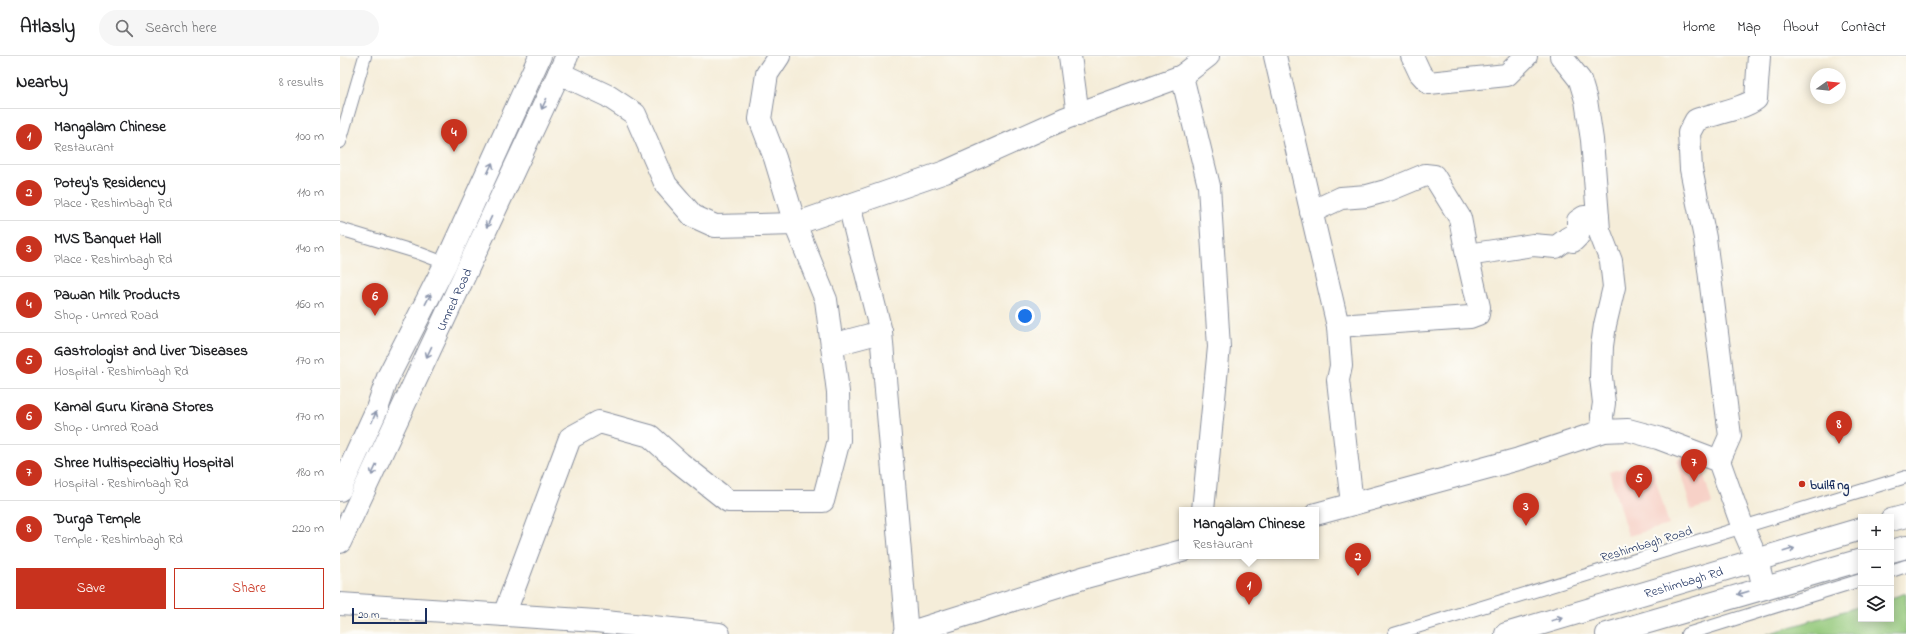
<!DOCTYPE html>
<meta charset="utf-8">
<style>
body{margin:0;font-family:"Indie Flower",sans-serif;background:#f6f6f6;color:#202124}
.controls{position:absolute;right:12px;bottom:12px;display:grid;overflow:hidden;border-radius:0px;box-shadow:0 2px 10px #0003}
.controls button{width:36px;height:36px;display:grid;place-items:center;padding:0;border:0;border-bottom:1px solid #e0e0e0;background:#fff;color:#202124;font:20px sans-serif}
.compass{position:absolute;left:1470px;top:12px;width:36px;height:36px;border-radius:50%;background:#fff;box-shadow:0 2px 10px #0003;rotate:75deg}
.scale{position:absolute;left:12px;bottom:10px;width:75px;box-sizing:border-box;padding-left:4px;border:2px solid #1b2f5e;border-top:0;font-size:11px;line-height:14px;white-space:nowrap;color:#1b2f5e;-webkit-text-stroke:3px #fdfcf7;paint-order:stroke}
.you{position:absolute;left:685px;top:260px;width:14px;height:14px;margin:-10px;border:3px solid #fff;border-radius:50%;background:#1a73e8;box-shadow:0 0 0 6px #1a73e833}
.badge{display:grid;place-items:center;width:26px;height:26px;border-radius:50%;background:#c8321e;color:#fff;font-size:13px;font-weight:700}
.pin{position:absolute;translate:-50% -33px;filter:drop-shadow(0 1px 2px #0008)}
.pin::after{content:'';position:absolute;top:21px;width:14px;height:12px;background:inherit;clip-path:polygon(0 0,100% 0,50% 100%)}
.popup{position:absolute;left:839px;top:451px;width:140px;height:52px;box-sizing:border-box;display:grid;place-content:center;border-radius:0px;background:#fff;filter:drop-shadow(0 1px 3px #0005);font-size:13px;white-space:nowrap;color:#757577}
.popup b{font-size:15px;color:#202124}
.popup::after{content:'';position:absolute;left:50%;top:100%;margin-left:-8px;border:8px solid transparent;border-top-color:#fff}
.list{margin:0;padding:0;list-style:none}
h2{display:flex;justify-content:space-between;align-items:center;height:52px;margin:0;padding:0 16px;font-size:17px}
h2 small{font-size:13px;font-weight:400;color:#757577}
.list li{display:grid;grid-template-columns:26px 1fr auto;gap:12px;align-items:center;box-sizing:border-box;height:56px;padding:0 16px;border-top:1px solid #e0e0e0}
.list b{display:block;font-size:15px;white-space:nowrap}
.list p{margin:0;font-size:13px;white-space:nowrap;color:#757577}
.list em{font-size:13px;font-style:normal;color:#757577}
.actions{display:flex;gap:8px;padding:12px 16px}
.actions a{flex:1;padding:9px 0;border:1px solid #c8321e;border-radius:0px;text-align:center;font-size:14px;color:#c8321e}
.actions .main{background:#c8321e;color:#fff}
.icon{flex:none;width:22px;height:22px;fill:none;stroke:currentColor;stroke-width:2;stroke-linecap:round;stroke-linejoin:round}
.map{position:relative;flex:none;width:1566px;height:578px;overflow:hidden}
header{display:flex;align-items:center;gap:24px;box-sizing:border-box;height:56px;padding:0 20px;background:#fff;border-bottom:1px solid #e0e0e0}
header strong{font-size:19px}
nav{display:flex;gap:22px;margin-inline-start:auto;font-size:14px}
.search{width:280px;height:36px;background:#f6f6f6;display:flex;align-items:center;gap:10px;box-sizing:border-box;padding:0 14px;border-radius:22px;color:#757577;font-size:15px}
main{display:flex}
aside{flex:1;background:#fff}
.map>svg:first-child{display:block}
</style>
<header>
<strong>Atlasly</strong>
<div class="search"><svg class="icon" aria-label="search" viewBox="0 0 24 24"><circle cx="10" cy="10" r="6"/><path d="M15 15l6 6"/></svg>Search here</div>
<nav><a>Home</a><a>Map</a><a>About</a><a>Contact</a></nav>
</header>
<main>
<aside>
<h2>Nearby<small>8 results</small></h2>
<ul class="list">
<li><span class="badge">1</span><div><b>Mangalam Chinese</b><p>Restaurant</p></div><em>100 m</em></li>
<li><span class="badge">2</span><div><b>Potey's Residency</b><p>Place · Reshimbagh Rd</p></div><em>110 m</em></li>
<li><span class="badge">3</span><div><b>MVS Banquet Hall</b><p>Place · Reshimbagh Rd</p></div><em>140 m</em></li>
<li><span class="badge">4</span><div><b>Pawan Milk Products</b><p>Shop · Umred Road</p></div><em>160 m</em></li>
<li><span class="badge">5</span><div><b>Gastrologist and Liver Diseases</b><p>Hospital · Reshimbagh Rd</p></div><em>170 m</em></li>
<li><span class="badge">6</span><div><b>Kamal Guru Kirana Stores</b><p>Shop · Umred Road</p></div><em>170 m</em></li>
<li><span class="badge">7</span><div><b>Shree Multispecialtiy Hospital</b><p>Hospital · Reshimbagh Rd</p></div><em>180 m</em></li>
<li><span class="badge">8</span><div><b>Durga Temple</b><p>Temple · Reshimbagh Rd</p></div><em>220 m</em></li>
</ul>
<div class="actions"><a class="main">Save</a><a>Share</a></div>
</aside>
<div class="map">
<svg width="1566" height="578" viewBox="0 0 1566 578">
<rect width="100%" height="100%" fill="#fdfcf7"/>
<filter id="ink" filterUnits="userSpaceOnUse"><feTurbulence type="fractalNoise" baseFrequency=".025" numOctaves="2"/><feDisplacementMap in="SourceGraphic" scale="8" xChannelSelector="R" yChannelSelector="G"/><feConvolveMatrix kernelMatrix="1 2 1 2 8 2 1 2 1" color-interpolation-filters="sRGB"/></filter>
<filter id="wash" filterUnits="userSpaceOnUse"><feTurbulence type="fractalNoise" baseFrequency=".012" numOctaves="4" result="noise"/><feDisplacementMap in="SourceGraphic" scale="16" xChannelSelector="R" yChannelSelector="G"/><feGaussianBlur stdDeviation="0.9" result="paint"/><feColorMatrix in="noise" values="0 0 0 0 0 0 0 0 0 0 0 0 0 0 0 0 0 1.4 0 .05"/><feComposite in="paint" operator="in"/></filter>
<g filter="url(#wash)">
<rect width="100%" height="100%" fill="#f5edd9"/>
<!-- built -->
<g fill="#f7d1c7">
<polygon points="1358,397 1372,448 1351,454 1337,403"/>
<polygon points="1310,404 1329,469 1288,480 1269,416"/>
</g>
<!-- green -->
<polygon fill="#93c879" stroke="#577c6c" points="1566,537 1566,578 1427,578 1521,550 1521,563 1551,563 1551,542"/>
</g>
<g filter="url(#ink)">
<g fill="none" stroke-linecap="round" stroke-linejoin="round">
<!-- service casing -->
<g stroke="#888e9c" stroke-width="14">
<g id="service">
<polyline points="0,86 25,0"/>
<polyline points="0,173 76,196 110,209"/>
<polyline points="1551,515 1566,510"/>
<polyline points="1054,578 1566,421"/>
<polyline points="1347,578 1521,524"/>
</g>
</g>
<!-- minor casing -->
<g stroke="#888e9c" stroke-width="24">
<g id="minor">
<polyline points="730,0 738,59"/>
<polyline points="935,0 998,270 1001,310 998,324 1012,448"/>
<polyline points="1072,0 1080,17 1089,27 1167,19 1186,0"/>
<polyline points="1221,0 1240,24 1246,44 1252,84 1259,174 1271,205 1274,231 1265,269 1262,290 1261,321 1264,347 1262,360 1263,375"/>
<polyline points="219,17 268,40 295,58 326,129 353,160 375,170 455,168 605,116 726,62 842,20 868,0"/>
<polyline points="842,20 869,130 879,291 863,454"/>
<polyline points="509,149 541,276 567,578"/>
<polyline points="971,156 1001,142 1027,140 1049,134 1085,119 1094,120 1120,162 1127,199 1139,251 1138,258 1130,261 998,270"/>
<polyline points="1127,199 1193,189 1216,191 1228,182 1233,185 1238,180 1238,165 1244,161 1258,161"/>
<polyline points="492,289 541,276"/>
<path d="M 1379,405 L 1390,380 L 1365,182 L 1351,113 L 1349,77 L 1356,64 C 1373,58 1403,53 1416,43 L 1419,0"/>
<polyline points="976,458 1179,403 1263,375 1288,374 1318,382 1379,405 1403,472 1417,504 1424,532"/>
<polyline points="0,548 256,565 379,578"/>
<polyline points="164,559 230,382 259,366 310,380 340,407 388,445 483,445 499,384 498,336 486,244 455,168 435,102 420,63 427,18 439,0"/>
<polyline points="565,578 746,521 842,495"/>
</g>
</g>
<!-- secondary casing -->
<g stroke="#888e9c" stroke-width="24">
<g id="secondary">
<polyline points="1551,464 1566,460"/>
<polyline points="1551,495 1566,491"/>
<path id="s1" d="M 1166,578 L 1521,473"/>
<polyline points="1267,578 1521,504"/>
</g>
</g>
<!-- primary casing -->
<g stroke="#888e9c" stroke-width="24">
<g id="primary">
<polyline points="0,434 37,353 48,321 106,207 200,0"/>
<path id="s2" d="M 0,486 L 227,0"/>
</g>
</g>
<!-- service -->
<use href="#service" stroke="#fff" stroke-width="12"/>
<!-- minor -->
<use href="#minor" stroke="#fff" stroke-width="22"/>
<!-- secondary -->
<use href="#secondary" stroke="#fff" stroke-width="22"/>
<!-- primary -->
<use href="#primary" stroke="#fff" stroke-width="22"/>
</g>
<!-- one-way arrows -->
<defs><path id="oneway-shaft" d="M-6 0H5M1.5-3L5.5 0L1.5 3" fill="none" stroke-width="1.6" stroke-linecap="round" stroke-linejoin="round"/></defs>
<g stroke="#8d97ae">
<use href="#oneway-shaft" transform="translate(204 48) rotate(115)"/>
<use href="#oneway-shaft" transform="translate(150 112) rotate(-65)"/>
<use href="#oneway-shaft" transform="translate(149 166) rotate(115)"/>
<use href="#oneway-shaft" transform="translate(88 243) rotate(-63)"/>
<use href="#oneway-shaft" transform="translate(89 296) rotate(115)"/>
<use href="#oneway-shaft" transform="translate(34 361) rotate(-67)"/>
<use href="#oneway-shaft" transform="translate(34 414) rotate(115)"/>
<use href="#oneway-shaft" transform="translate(1449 494) rotate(-17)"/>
<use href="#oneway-shaft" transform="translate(1403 537) rotate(164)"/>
<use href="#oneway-shaft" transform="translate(1217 563) rotate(-16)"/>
</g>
</g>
<!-- markers -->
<circle fill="#c8321e" stroke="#fdfcf7" stroke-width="1.5" cx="1462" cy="428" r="4"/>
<g text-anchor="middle" stroke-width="4" stroke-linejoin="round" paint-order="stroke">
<!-- street labels -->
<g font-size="13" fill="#1b2f5e" stroke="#fdfcf7">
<text dy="5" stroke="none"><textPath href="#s2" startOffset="268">Umred Road</textPath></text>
<text transform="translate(1306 487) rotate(-17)" y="5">Reshimbagh Road</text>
<text dy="5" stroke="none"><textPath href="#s1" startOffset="185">Reshimbagh Rd</textPath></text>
</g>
<!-- poi labels -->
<g font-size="13" font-weight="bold" fill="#1b2f5e" stroke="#fdfcf7" text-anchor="start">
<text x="1470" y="433">builfing</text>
</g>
</g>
</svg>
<div class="controls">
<button>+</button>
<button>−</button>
<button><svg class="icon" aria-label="layers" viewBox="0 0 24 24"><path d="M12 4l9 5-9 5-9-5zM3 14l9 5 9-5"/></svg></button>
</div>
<svg class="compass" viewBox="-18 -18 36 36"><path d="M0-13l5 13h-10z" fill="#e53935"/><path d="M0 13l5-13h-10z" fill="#757577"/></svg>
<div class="scale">20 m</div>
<div class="you"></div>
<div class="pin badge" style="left:909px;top:549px">1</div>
<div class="popup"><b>Mangalam Chinese</b>Restaurant</div>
<div class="pin badge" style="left:1018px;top:520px">2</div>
<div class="pin badge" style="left:1186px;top:470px">3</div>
<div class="pin badge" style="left:114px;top:96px">4</div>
<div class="pin badge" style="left:1299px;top:442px">5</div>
<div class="pin badge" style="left:35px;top:260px">6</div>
<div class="pin badge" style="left:1354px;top:426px">7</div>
<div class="pin badge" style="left:1499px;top:388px">8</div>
</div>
</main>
